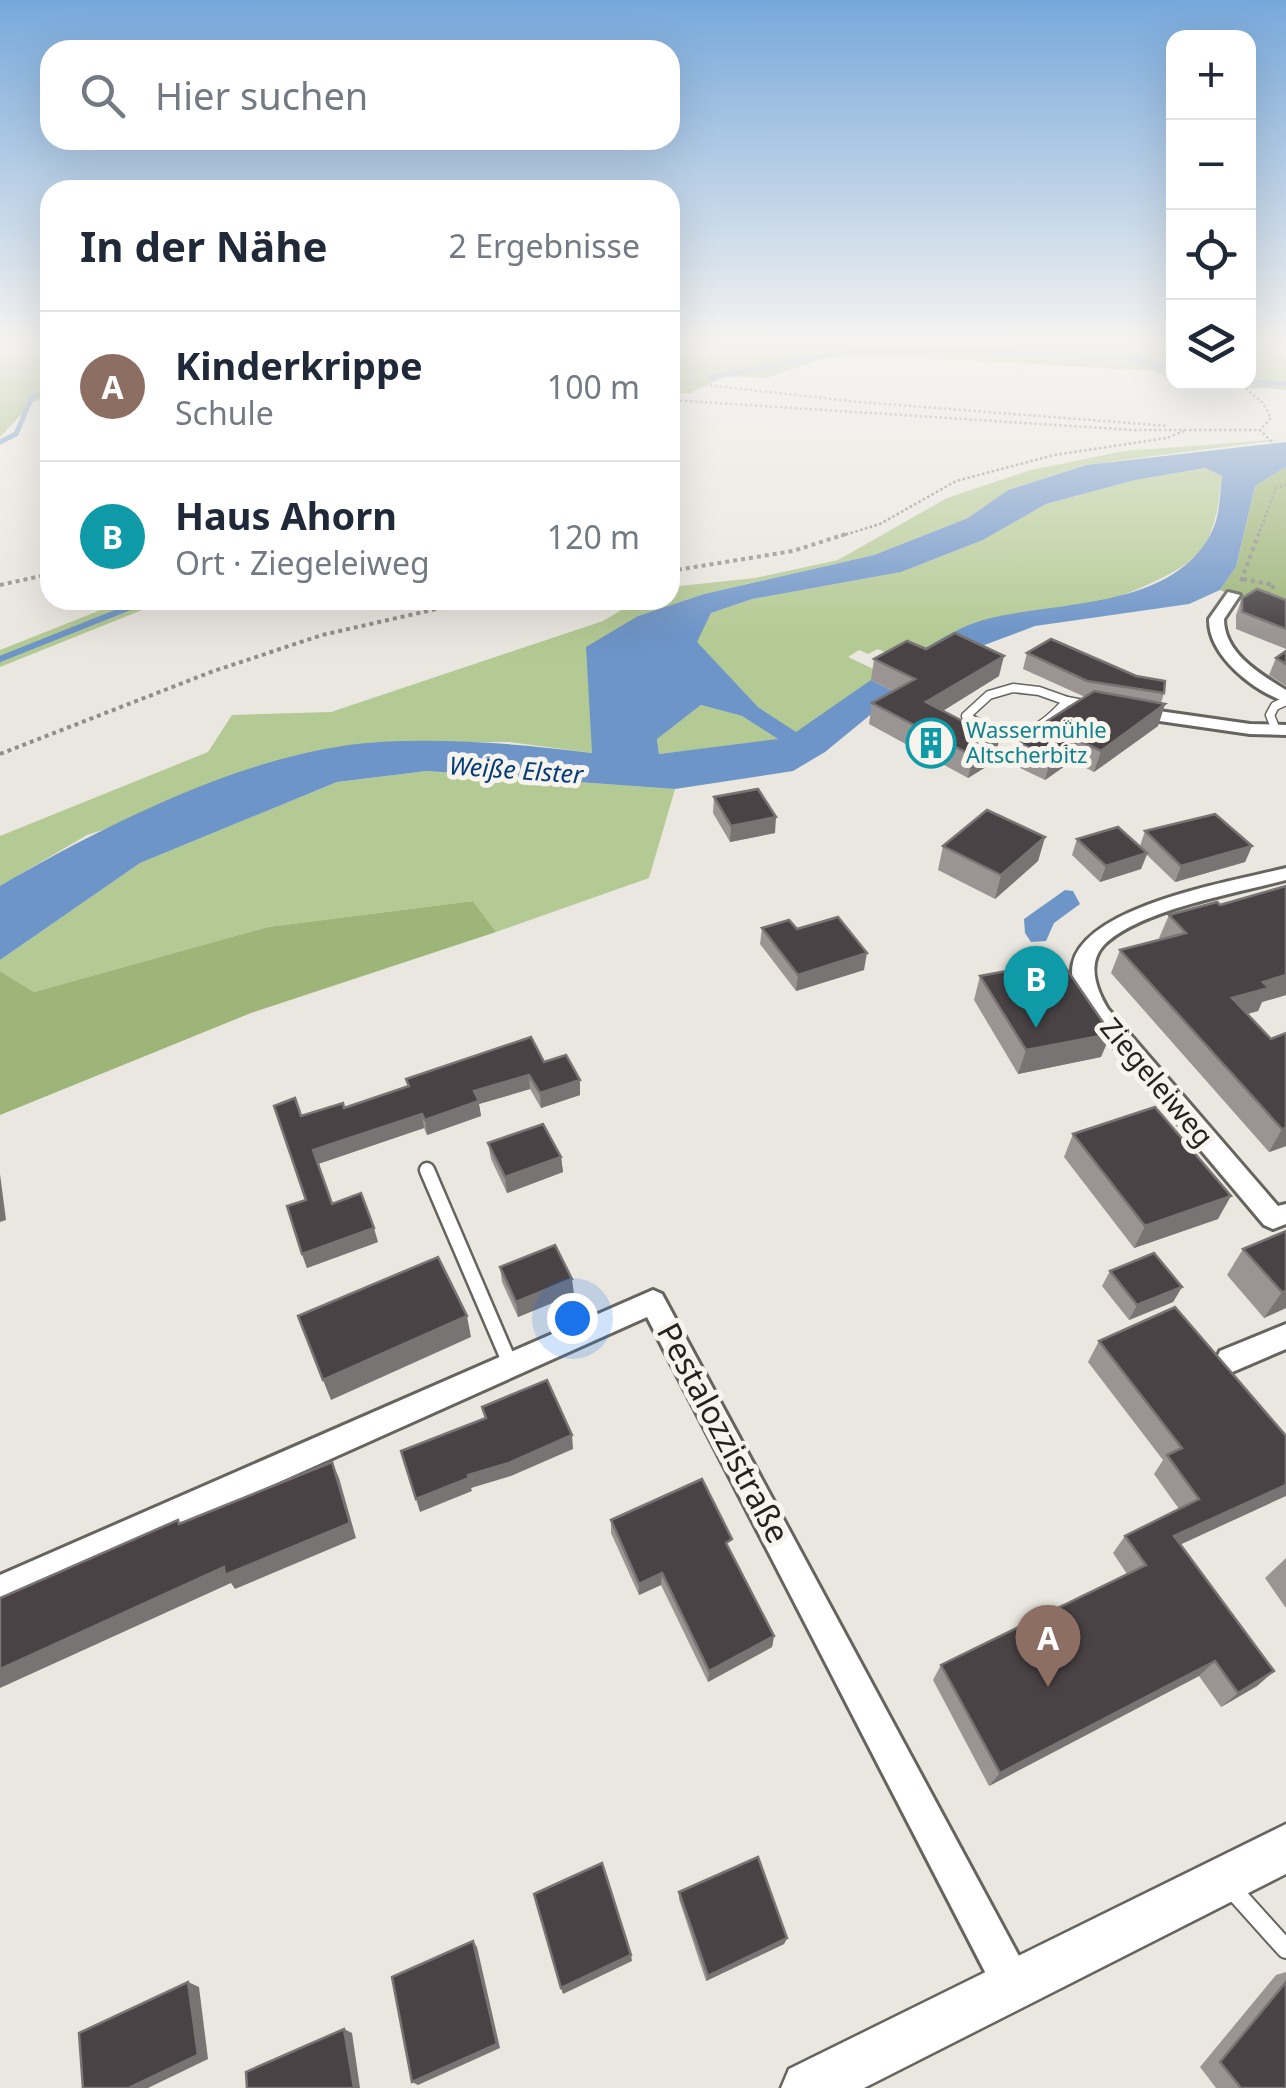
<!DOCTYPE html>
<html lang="de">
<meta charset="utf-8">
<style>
body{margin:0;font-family:"Noto Sans",sans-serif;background:#f2f2f3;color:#1f2937}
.controls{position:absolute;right:30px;top:30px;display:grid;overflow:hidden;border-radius:20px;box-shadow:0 10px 40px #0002}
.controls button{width:90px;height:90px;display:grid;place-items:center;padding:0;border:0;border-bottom:2px solid #e0e1e3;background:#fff;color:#1f2937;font:50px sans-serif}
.you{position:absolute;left:572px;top:1318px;width:35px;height:35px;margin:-25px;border:8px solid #fff;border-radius:50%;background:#1a73e8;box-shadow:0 0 0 15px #1a73e833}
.badge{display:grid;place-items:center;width:65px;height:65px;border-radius:50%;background:#7c3aed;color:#fff;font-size:32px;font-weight:700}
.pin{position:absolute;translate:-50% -82px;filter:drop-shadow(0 2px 5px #0008)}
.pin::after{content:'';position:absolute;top:52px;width:35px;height:30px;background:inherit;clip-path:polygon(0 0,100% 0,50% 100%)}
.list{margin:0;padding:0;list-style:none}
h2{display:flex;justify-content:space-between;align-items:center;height:130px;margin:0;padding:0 40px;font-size:42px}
h2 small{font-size:32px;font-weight:400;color:#747a83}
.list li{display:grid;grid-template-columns:65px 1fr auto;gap:30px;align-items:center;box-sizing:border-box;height:150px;padding:0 40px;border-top:2px solid #e0e1e3}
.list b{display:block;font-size:38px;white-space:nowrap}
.list p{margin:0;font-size:32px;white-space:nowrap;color:#747a83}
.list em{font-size:32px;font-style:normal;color:#747a83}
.icon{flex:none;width:55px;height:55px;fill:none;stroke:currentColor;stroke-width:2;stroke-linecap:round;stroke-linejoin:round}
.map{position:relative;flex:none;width:1286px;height:2088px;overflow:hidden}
.search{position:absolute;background:#fff;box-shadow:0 10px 40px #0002;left:40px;top:40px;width:640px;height:110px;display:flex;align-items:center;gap:25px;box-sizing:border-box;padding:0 35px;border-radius:30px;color:#747a83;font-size:38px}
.panel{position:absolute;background:#fff;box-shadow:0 10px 40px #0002;left:40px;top:180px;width:640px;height:430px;border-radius:30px}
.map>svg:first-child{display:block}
</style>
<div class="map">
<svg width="1286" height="2088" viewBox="0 0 1286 2088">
<rect width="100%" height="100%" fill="#eae7e0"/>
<!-- green -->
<g fill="#b4ca94">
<polygon points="1286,439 1085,465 1008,490 968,518 874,555 704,594 638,616 592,753 509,742 375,742 87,835 0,886 0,836 208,752 232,715 331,712 603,621 638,600 670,600 670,587 755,578 838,560 947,498 1031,470 1124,451"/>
<path d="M 1205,468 L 1222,476 C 1218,504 1217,532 1197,554 C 1158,598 967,642 903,661 L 878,649 L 868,654 L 859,650 L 848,657 L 882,673 L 796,733 L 758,707 L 696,642 L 711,613 L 751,599 L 901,572 L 983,540 L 1046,504 L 1135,480 Z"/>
<polygon points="126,600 167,600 0,667 0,650"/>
<polygon points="701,705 742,716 780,740 659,754 657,739"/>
<polygon points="427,771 675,789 649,878 496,932 473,901 268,927 34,992 0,971 0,960 140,863 337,782"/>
</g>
<!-- forest -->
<g fill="#9db578">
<polygon points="0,342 50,342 50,398 33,402 0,437"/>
<polygon points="670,342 1173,342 1173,379 1153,371 840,353 767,378 727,376 690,393 670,394"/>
<path d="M 1249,342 L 1286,342 L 1286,390 C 1246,384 1221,397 1182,383 L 1248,382 Z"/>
<polygon points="1286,467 1286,618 1220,590 1236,567 1255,486"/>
<polygon points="473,901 496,932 251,1013 0,1115 0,971 34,992 268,927"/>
</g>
<!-- water -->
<g fill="#6e95c8" fill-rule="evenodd">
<path d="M 1286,442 L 1286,467 L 1255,486 L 1236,567 L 1220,590 L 1189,604 L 1035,626 L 955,656 L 892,668 C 921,652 955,627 987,619 C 1060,600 1176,610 1213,529 C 1220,514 1220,492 1222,476 L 1205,468 L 1135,480 L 1046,504 L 983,540 L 901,572 L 752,599 L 711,613 L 697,642 L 758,707 L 796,732 L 871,680 L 897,693 L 825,752 L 793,771 L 675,789 L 427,771 L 337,782 L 140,863 L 0,960 L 0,886 C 107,824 253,750 378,742 C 449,738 521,744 592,753 L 586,647 L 638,616 L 704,594 L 874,555 L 968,518 L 1008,490 L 1086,465 ZM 701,705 L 742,716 L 778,739 L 659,754 L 657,739 Z"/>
<polygon points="1065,890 1073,891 1080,904 1054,923 1046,941 1031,942 1025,933 1024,919"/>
</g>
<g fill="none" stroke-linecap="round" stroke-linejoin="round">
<!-- stream-far1 -->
<g stroke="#6e95c8" stroke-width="5">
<polyline points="709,378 829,355 890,350 1127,357 1174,370"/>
<polyline points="1252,382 1286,384"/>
<polyline points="670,390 678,387"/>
<polyline points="0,442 16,434 32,397 50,391"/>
</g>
<!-- stream -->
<polyline stroke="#6e95c8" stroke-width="6" points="0,659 148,600"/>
<!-- service-far2 casing -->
<g stroke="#66645e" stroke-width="11">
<g id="service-far2">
<path d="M 1013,688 L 1039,691 L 1067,701 C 1033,740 1010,744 966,716 L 989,695 Z"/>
<polyline points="1067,701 1089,705"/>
<polyline points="1276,730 1270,715 1275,706 1286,701"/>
</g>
</g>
<!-- service-far1 casing -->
<g stroke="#66645e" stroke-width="19">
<polyline id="service-far1" points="427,1170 511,1366"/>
</g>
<!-- service casing -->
<g stroke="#66645e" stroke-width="22">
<polyline id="service" points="1232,1889 1286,1949"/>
</g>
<!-- minor casing -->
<g stroke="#66645e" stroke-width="6">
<g id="minor">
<path d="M 1228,592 L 1240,595 L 1224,619 C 1224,653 1260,674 1286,690 L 1286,702 C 1254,691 1208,656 1209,619 Z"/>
<polygon points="1131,707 1250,724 1286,725 1286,735 1250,734 1125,716 1125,708"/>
<path d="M 1286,868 L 1286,880 C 1237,893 1139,910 1104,945 C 1086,964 1097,991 1108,1009 L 1278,1206 L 1286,1204 L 1286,1224 L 1273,1229 L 1264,1225 L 1092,1021 C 1082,1003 1068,984 1073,963 C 1087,905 1235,881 1286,868 Z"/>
<polygon points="653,1290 662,1294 1027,1971 1032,1985 1027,1999 1013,2004 999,1999 647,1317 0,1607 0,1575"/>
<polygon points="1286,1324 1286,1349 1230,1373 1220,1369 1216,1360 1220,1351"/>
</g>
</g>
<!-- tertiary casing -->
<g stroke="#66645e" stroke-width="5">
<polygon id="tertiary" points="1286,1824 1286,1874 864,2088 781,2088 789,2069"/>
</g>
<!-- path-far1 -->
<g stroke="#908e89" stroke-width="2.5" stroke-dasharray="2.5 2.5" stroke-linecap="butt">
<polyline points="670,381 859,402 1168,426"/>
<polyline points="1238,382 1263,403 1271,418 1260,430 1272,442"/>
<polyline points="670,400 1133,430 1260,430"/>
<polyline points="841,536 880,524 956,481 1054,455 1167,438 1184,431"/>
<polyline points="1258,536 1276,488 1286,485"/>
</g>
<!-- path -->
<g stroke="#908e89" stroke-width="4" stroke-dasharray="4 4" stroke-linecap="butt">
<polyline points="670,571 793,551 849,533"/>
<polyline points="1243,579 1274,585 1266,596"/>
<polyline points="1241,581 1259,533"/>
<polyline points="0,585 50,574"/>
<polyline points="0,754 211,672 322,635 476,600"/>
</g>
<!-- service-far2 -->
<use href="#service-far2" stroke="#fff" stroke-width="8"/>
<!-- service-far1 -->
<use href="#service-far1" stroke="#fff" stroke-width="14"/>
<!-- service -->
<use href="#service" stroke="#fff" stroke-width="18"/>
<!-- minor -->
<use href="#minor" fill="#fff" fill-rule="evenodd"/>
<!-- tertiary -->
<use href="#tertiary" fill="#fff" fill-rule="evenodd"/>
</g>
<!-- wall -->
<g fill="#9a9592">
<polygon points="1242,598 1286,600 1286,649 1236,629 1236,615"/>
<polygon points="926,649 999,676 942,711 999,740 994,762 968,778 869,724 872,703 893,691 871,680 874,659"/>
<polygon points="1286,651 1286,686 1269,675 1276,658"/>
<polygon points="1027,653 1164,693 1161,703 1165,704 1158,726 1094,772 1072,761 1045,780 1010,763 1016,741 1085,697 1023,669"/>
<polygon points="714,797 775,833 730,842 713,813"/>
<polygon points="1145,831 1252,846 1245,862 1175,882 1147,855 1141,869 1100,882 1072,855 1077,839 1140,846"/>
<polygon points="1045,837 1038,861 995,899 938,870 943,846"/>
<polygon points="1286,886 1286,995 1262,1002 1258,1011 1247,1014 1271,1039 1286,1146 1269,1152 1111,973 1120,950 1160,939 1159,938 1169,915 1220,905"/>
<polygon points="762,928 797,929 864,970 796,991 760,944"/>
<polygon points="980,976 1101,1057 1018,1074 974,1000"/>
<polygon points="544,1062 580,1080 580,1095 541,1108 530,1089 479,1104 481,1116 427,1135 424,1128 318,1164 332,1204 378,1242 307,1268 302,1254 306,1200 301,1116 344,1108 408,1087 406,1079"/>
<polygon points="1073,1134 1218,1219 1134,1248 1064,1157"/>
<polygon points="488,1143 561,1157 563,1172 507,1193 491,1159"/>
<polygon points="1286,1231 1286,1308 1264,1318 1227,1275 1243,1249"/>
<polygon points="500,1267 574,1294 518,1317 502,1282"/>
<polygon points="1110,1271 1182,1287 1173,1302 1129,1320 1102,1286"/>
<polygon points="1099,1341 1286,1436 1180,1544 1274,1671 1257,1686 1221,1707 1199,1676 989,1786 933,1680 941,1665 1127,1574 1113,1553 1125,1536 1179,1509 1154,1474 1163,1460 1088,1362"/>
<polygon points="611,1520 730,1552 774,1636 772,1647 708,1682 661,1585 639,1595 611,1533"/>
<polygon points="1286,1558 1286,1608 1265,1578"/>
<polygon points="679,1892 787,1938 784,1944 706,1981 679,1899"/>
<polygon points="1286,1972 1286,2088 1216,2088 1200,2067 1276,1975"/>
</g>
<!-- shaded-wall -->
<g fill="#797474">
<polygon points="1004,656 999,676 922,724 926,702"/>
<polygon points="1165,704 1158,726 1094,772 1101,751"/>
<polygon points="999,740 994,762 968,778 973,756"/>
<polygon points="1078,740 1072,761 1045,780 1051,758"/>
<polygon points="776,817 775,833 730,842 731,826"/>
<polygon points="1045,837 1038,861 995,899 1001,875"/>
<polygon points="1252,846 1245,862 1175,882 1181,866"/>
<polygon points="1147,853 1141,869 1100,882 1106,866"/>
<polygon points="867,953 864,970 796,991 798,975"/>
<polygon points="1286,975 1286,995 1262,1002 1258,1011 1221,1021 1232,998 1263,982"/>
<polygon points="1111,1034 1101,1057 1018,1074 1026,1050"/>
<polygon points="529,1075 530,1089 479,1104 481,1116 427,1135 425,1120 474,1091"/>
<polygon points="580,1080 580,1095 541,1108 540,1093"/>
<polygon points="422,1114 424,1128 318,1164 313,1150"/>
<polygon points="1286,1128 1286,1146 1269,1152 1282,1129"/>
<polygon points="561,1157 563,1172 507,1193 505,1177"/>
<polygon points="0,1174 6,1220 0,1222"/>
<polygon points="1231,1196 1218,1219 1134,1248 1145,1226"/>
<polygon points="374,1228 378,1242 307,1268 302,1254"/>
<polygon points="572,1279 574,1294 518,1317 516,1302"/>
<polygon points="1182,1287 1173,1302 1129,1320 1137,1305"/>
<polygon points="1286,1291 1286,1308 1264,1318 1282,1292"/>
<polygon points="467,1316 471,1337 331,1400 323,1380"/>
<polygon points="572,1435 573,1449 511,1476 471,1488 472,1491 420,1512 416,1499 468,1475"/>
<polygon points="332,1462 339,1478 356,1538 235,1589 231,1583 0,1688 0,1669 224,1567"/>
<polygon points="1286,1485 1286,1496 1160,1554 1174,1536"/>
<polygon points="662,1573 661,1585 639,1595 639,1584"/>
<polygon points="774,1636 772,1647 708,1682 709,1671"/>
<polygon points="1215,1661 1199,1676 989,1786 1000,1773"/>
<polygon points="1274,1671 1257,1686 1221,1707 1238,1693"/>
<polygon points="787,1938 784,1944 706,1981 708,1976"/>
<polygon points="473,1941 477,1947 500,2048 418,2085 412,2082"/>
<polygon points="631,1955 632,1961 563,1994 561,1988"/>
<polygon points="188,1982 199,1987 208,2059 148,2088 129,2088"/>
<polygon points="344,2029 352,2033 360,2088 354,2088"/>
</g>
<!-- building -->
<g fill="#494345" stroke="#797474" stroke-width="2.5">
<polygon points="1257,589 1286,600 1286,629 1242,612 1242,598"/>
<polygon points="955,633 1004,656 926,702 999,740 973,756 872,703 915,679 874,659 907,641 926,649"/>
<polygon points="1051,639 1136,676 1165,681 1164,693 1087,681 1027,653"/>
<polygon points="1286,651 1286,664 1276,658"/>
<polygon points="1094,691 1165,704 1101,751 1078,740 1051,758 1016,741"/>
<polygon points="758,789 776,817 731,826 714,797"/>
<polygon points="987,810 1045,837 1001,875 943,846"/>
<polygon points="1215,814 1252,846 1181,866 1145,831"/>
<polygon points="1118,827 1147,853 1106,866 1077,839"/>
<polygon points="1286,886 1286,975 1263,982 1269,988 1232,998 1271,1039 1286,1033 1286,1128 1282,1129 1120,950 1186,933 1169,915 1217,902 1220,905"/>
<polygon points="838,917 867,953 798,975 762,928 789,920 797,929"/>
<polygon points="1061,961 1111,1034 1026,1050 980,976"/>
<polygon points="531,1037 544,1062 566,1055 580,1080 540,1093 529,1075 474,1091 479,1101 425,1120 422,1114 313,1150 332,1204 361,1193 374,1228 302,1254 287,1206 306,1200 274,1106 295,1098 301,1116 343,1103 344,1108 409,1086 406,1079"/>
<polygon points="1155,1107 1231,1196 1145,1226 1073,1134"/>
<polygon points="543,1124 561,1157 505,1177 488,1143"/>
<polygon points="1286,1231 1286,1291 1282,1292 1243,1249"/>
<polygon points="555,1245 572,1279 516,1302 500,1267"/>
<polygon points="1154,1253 1182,1287 1137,1305 1110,1271"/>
<polygon points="438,1257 467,1316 323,1380 298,1316"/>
<polygon points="1175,1307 1286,1436 1286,1485 1174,1536 1274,1671 1238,1693 1215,1661 1000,1773 941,1665 1146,1565 1125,1536 1199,1499 1167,1455 1182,1448 1099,1341"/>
<polygon points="547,1380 572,1435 509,1463 468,1475 469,1478 416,1499 401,1451 486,1418 482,1407"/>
<polygon points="332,1462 350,1523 225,1575 224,1567 0,1669 0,1598 178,1520 179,1524"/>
<polygon points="702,1479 732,1539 726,1543 774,1636 709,1671 662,1573 639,1584 611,1520"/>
<polygon points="758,1857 787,1938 708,1976 679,1892"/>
<polygon points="602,1863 631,1955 561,1988 534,1894"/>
<polygon points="473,1941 497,2044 412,2082 392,1977"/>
<polygon points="188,1982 198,2055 129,2088 83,2088 79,2033"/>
<polygon points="1286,1982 1286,2088 1241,2088 1220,2062"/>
<polygon points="344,2029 354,2088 247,2088 246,2072"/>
</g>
<!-- sky -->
<linearGradient id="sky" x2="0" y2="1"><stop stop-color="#77a8db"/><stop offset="0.54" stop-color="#f6f4f1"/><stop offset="1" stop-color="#f6f4f1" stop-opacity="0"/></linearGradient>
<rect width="1286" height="635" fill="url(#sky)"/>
<!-- icons -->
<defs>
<g id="building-ring" transform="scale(2.5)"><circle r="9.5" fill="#f7f4ed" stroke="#0f9aa8" stroke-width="1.5"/><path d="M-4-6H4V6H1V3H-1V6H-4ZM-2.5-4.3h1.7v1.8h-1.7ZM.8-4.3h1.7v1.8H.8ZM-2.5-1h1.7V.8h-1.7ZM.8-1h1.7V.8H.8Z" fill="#0f9aa8"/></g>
</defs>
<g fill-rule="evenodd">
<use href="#building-ring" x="931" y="743"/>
</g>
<g text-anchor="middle" stroke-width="10" stroke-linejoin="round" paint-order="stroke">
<!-- far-culture labels -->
<g font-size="22" fill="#0d838f" stroke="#f7f4ed" text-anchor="start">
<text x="966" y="738">Wassermühle<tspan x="966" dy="25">Altscherbitz</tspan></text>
</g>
<!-- far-water labels -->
<g font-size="25" font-style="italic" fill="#053d7a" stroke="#f7f4ed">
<text transform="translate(516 770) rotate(4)" y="9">Weiße Elster</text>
</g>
<!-- street labels -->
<g font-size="28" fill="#242220" stroke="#f7f4ed">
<text transform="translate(1157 1082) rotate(50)" y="10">Ziegeleiweg</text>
</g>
<!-- near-street labels -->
<g font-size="32" fill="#242220" stroke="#f7f4ed">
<text transform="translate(723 1433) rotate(62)" y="11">Pestalozzistraße</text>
</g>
</g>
</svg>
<div class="controls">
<button>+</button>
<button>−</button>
<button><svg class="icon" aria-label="locate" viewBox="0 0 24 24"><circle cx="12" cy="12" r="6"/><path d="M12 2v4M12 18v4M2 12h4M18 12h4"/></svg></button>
<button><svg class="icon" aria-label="layers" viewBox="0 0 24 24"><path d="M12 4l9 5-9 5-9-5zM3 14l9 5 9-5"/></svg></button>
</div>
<div class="you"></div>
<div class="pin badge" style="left:1048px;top:1687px;background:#8d6e63">A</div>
<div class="pin badge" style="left:1036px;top:1028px;background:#0f9aa8">B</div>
<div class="search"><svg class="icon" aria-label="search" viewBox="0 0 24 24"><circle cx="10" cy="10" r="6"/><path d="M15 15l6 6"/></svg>Hier suchen</div>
<section class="panel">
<h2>In der Nähe<small>2 Ergebnisse</small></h2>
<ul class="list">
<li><span class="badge" style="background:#8d6e63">A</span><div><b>Kinderkrippe</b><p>Schule</p></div><em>100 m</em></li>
<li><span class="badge" style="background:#0f9aa8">B</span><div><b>Haus Ahorn</b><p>Ort · Ziegeleiweg</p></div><em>120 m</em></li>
</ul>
</section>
</div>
